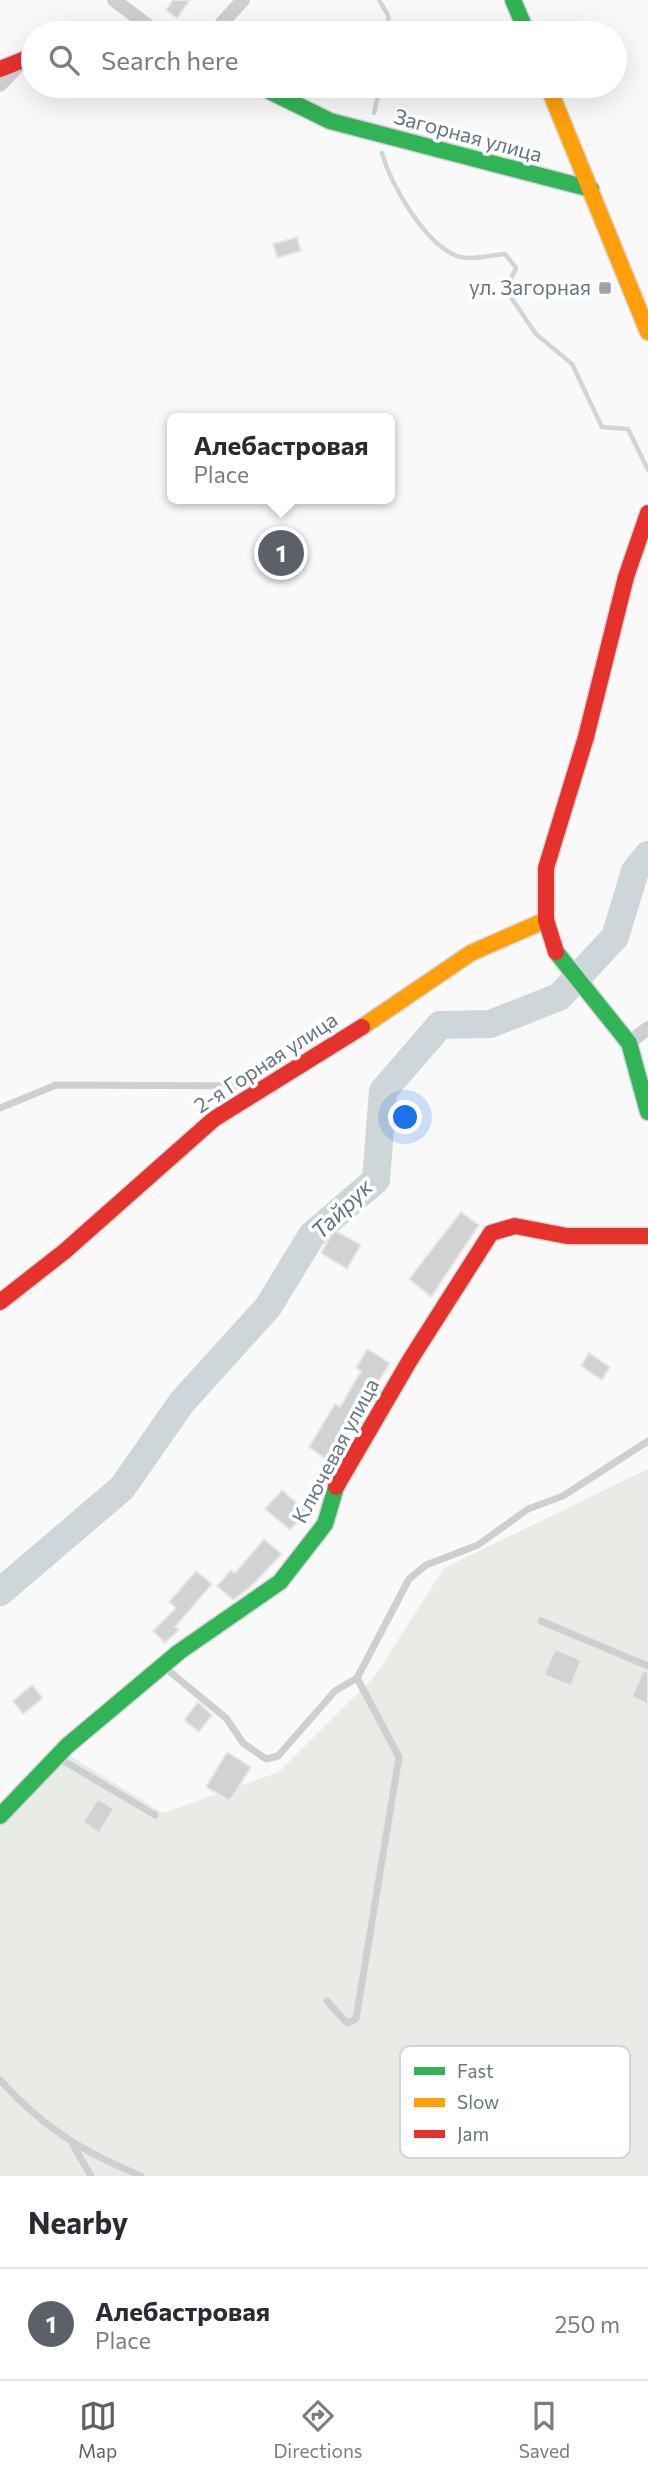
<!DOCTYPE html>
<meta charset="utf-8">
<style>
body{margin:0;font-family:Commissioner,sans-serif;background:#f2f2f3;color:#2b2b33}
.you{position:absolute;left:406px;top:1118px;width:24px;height:24px;margin:-18px;border:5px solid #fff;border-radius:50%;background:#1a73e8;box-shadow:0 0 0 10px #1a73e833}
.badge{display:grid;place-items:center;width:46px;height:46px;border-radius:50%;background:#5c6169;color:#fff;font-size:23px;font-weight:700}
.pin{position:absolute;translate:-50% -50%;border:4px solid #fff;box-shadow:0 2px 7px #0006}
.popup{position:absolute;left:167px;top:413px;width:228px;height:91px;box-sizing:border-box;display:grid;place-content:center;border-radius:10px;background:#fff;filter:drop-shadow(0 2px 5px #0005);font-size:23px;white-space:nowrap;color:#7c7c81}
.popup b{font-size:26px;color:#2b2b33}
.popup::after{content:'';position:absolute;left:50%;top:100%;margin-left:-14px;border:14px solid transparent;border-top-color:#fff}
.list{margin:0;padding:0;list-style:none}
h2{display:flex;justify-content:space-between;align-items:center;height:91px;margin:0;padding:0 28px;font-size:30px}
h2 small{font-size:23px;font-weight:400;color:#7c7c81}
.list li{display:grid;grid-template-columns:46px 1fr auto;gap:21px;align-items:center;box-sizing:border-box;height:112px;padding:0 28px;border-top:2px solid #e1e1e2}
.list b{display:block;font-size:26px;white-space:nowrap}
.list p{margin:0;font-size:23px;white-space:nowrap;color:#7c7c81}
.list em{font-size:23px;font-style:normal;color:#7c7c81}
.icon{flex:none;width:38px;height:38px;fill:none;stroke:currentColor;stroke-width:2;stroke-linecap:round;stroke-linejoin:round}
.map{position:relative;flex:none;width:648px;height:2176px;overflow:hidden}
.search{position:absolute;background:#fff;box-shadow:0 7px 28px #0002;left:21px;right:21px;top:21px;height:77px;display:flex;align-items:center;gap:18px;box-sizing:border-box;padding:0 24px;border-radius:38px;color:#7c7c81;font-size:26px}
.sheet{height:203px;background:#fff}
nav{display:flex;justify-content:space-around;align-items:center;box-sizing:border-box;height:98px;border-top:2px solid #e1e1e2;background:#fff;font-size:19px;color:#7c7c81}
nav a{display:grid;justify-items:center;gap:4px}
nav .on{color:#5c6169}
.map>svg:first-child{display:block}
</style>
<div class="map">
<svg width="648" height="2176" viewBox="0 0 648 2176">
<rect width="100%" height="100%" fill="#f9f9f9"/>
<!-- green -->
<polygon fill="#e8ebe6" points="648,1469 648,2176 0,2176 0,1824 67,1754 163,1813 279,1772 375,1676 444,1568"/>
<g fill="none" stroke-linecap="round" stroke-linejoin="round">
<!-- stream -->
<g stroke="#ced6d9" stroke-width="4.5">
<polyline points="379,0 388,15 389,33"/>
<polyline points="374,113 380,86"/>
<path d="M 382,153 C 391,185 425,244 457,256 C 469,261 491,255 505,254 L 516,268 L 506,290 L 536,334 L 572,364 L 602,427 L 628,429 L 648,470"/>
</g>
<!-- river -->
<polyline stroke="#ced6d9" stroke-width="28" points="0,1592 122,1488 182,1402 268,1307 312,1235 376,1180 383,1091 440,1025 490,1024 559,997 615,937 635,871 648,855"/>
</g>
<!-- building -->
<g fill="#d0d2d3" stroke="#e8e8e8" stroke-width="2">
<polygon points="173,0 190,0 177,18 166,10"/>
<polygon points="297,237 301,251 277,258 273,244"/>
<polygon points="461,1212 479,1225 431,1297 409,1279"/>
<polygon points="334,1230 361,1245 347,1269 321,1253"/>
<polygon points="367,1349 390,1363 330,1462 309,1447 335,1404 340,1407 361,1371 356,1368"/>
<polygon points="589,1353 610,1367 602,1380 581,1366"/>
<polygon points="282,1490 307,1512 290,1530 265,1509"/>
<polygon points="264,1539 282,1554 248,1589 233,1600 217,1586 231,1570 235,1573"/>
<polygon points="196,1571 212,1584 175,1627 179,1630 165,1643 153,1631 176,1608 169,1602"/>
<polygon points="555,1649 581,1660 571,1686 544,1675"/>
<polygon points="643,1671 648,1672 648,1704 632,1697"/>
<polygon points="32,1685 43,1698 23,1714 13,1701"/>
<polygon points="198,1702 212,1715 199,1732 184,1720"/>
<polygon points="227,1752 251,1767 230,1801 206,1787"/>
<polygon points="98,1799 114,1809 99,1833 83,1822"/>
</g>
<g fill="none" stroke-linecap="round" stroke-linejoin="round">
<!-- fast casing -->
<g stroke="#d5d6d7" stroke-width="19">
<g id="fast">
<polyline points="513,0 527,33"/>
<polyline points="91,33 126,33"/>
<polyline points="259,86 330,121 591,189"/>
<polyline points="556,952 629,1043 648,1112"/>
<polyline points="0,1816 67,1746 179,1652 280,1582 325,1524 336,1487"/>
</g>
</g>
<!-- slow casing -->
<g stroke="#d5d6d7" stroke-width="19">
<g id="slow">
<polyline points="548,86 648,332"/>
<polyline points="362,1027 471,953 546,920"/>
</g>
</g>
<!-- jam casing -->
<g stroke="#d5d6d7" stroke-width="19">
<g id="jam">
<polyline points="0,69 33,56"/>
<polyline points="556,952 546,920 546,868 586,737 626,577 648,513"/>
<polyline points="0,1302 65,1251 214,1119 362,1027"/>
<polyline points="336,1487 410,1360 491,1233 515,1226 567,1236 648,1236"/>
</g>
</g>
<!-- lane -->
<g stroke="#cecfd0" stroke-width="7">
<polyline points="0,1108 56,1085 257,1086"/>
<polyline points="541,1621 648,1666"/>
<polyline points="163,1666 226,1718 243,1743 266,1759 278,1756 335,1691 357,1678"/>
<polyline points="57,1757 155,1815"/>
<polyline points="327,2001 347,2023 356,2019 399,1757 357,1678 409,1579 426,1565 478,1545 528,1509 563,1496 648,1441"/>
<path d="M 0,2080 C 44,2128 81,2151 141,2176"/>
<polyline points="73,2145 91,2176"/>
</g>
<!-- street -->
<g stroke="#cecfd0" stroke-width="14">
<polyline points="114,0 158,33"/>
<polyline points="220,33 222,23 243,0"/>
<polyline points="0,85 21,63"/>
<polyline points="629,1043 648,1028"/>
</g>
<!-- fast -->
<use href="#fast" stroke="#30b455" stroke-width="16"/>
<!-- slow -->
<use href="#slow" stroke="#ff9f0a" stroke-width="16"/>
<!-- jam -->
<use href="#jam" stroke="#e5322d" stroke-width="16"/>
</g>
<!-- markers -->
<rect fill="#99a4ac" stroke="#fff" stroke-width="2.5" x="598" y="281" width="14" height="14" rx="3.5"/>
<g text-anchor="middle" stroke-width="7" stroke-linejoin="round" paint-order="stroke">
<!-- street labels -->
<g font-size="21" fill="#657683" stroke="#fff">
<text transform="translate(468 136) rotate(15)" y="7">Загорная улица</text>
<text transform="translate(266 1063) rotate(-33)" y="7">2-я Горная улица</text>
<text transform="translate(336 1451) rotate(-62)" y="7">Ключевая улица</text>
</g>
<!-- poi labels -->
<g font-size="21" fill="#657683" stroke="#fff" text-anchor="end">
<text x="591" y="295">ул. Загорная</text>
</g>
<!-- water labels -->
<g font-size="23" font-style="italic" fill="#60757c" stroke="#fff">
<text transform="translate(342 1209) rotate(-44)" y="8">Тайрук</text>
</g>
</g>
<!-- legend -->
<rect x="400" y="2046" width="230" height="112" rx="10" fill="#fff" stroke="#d1d6da" stroke-width="2"/>
<rect x="414" y="2067" width="31" height="8" fill="#30b455"/>
<rect x="414" y="2098" width="31" height="9" fill="#ff9f0a"/>
<rect x="414" y="2130" width="31" height="8" fill="#e5322d"/>
<g font-size="19" fill="#657683">
<text x="457" y="2078">Fast</text>
<text x="457" y="2109">Slow</text>
<text x="457" y="2141">Jam</text>
</g>
</svg>
<div class="you"></div>
<div class="pin badge" style="left:281px;top:553px">1</div>
<div class="popup"><b>Алебастровая</b>Place</div>
<div class="search"><svg class="icon" aria-label="search" viewBox="0 0 24 24"><circle cx="10" cy="10" r="6"/><path d="M15 15l6 6"/></svg>Search here</div>
</div>
<section class="sheet">
<h2>Nearby<small></small></h2>
<ul class="list">
<li><span class="badge">1</span><div><b>Алебастровая</b><p>Place</p></div><em>250 m</em></li>
</ul>
</section>
<nav>
<a class="on"><svg class="icon" aria-label="map" viewBox="0 0 24 24"><path d="M3 6l6-2 6 2 6-2v14l-6 2-6-2-6 2zM9 4v14M15 6v14"/></svg>Map</a>
<a><svg class="icon" aria-label="directions" viewBox="0 0 24 24"><path d="M12 3l9 9-9 9-9-9zM9 14v-3h6M13 9l2 2-2 2"/></svg>Directions</a>
<a><svg class="icon" aria-label="saved" viewBox="0 0 24 24"><path d="M7 4h10v16l-5-4-5 4z"/></svg>Saved</a>
</nav>
